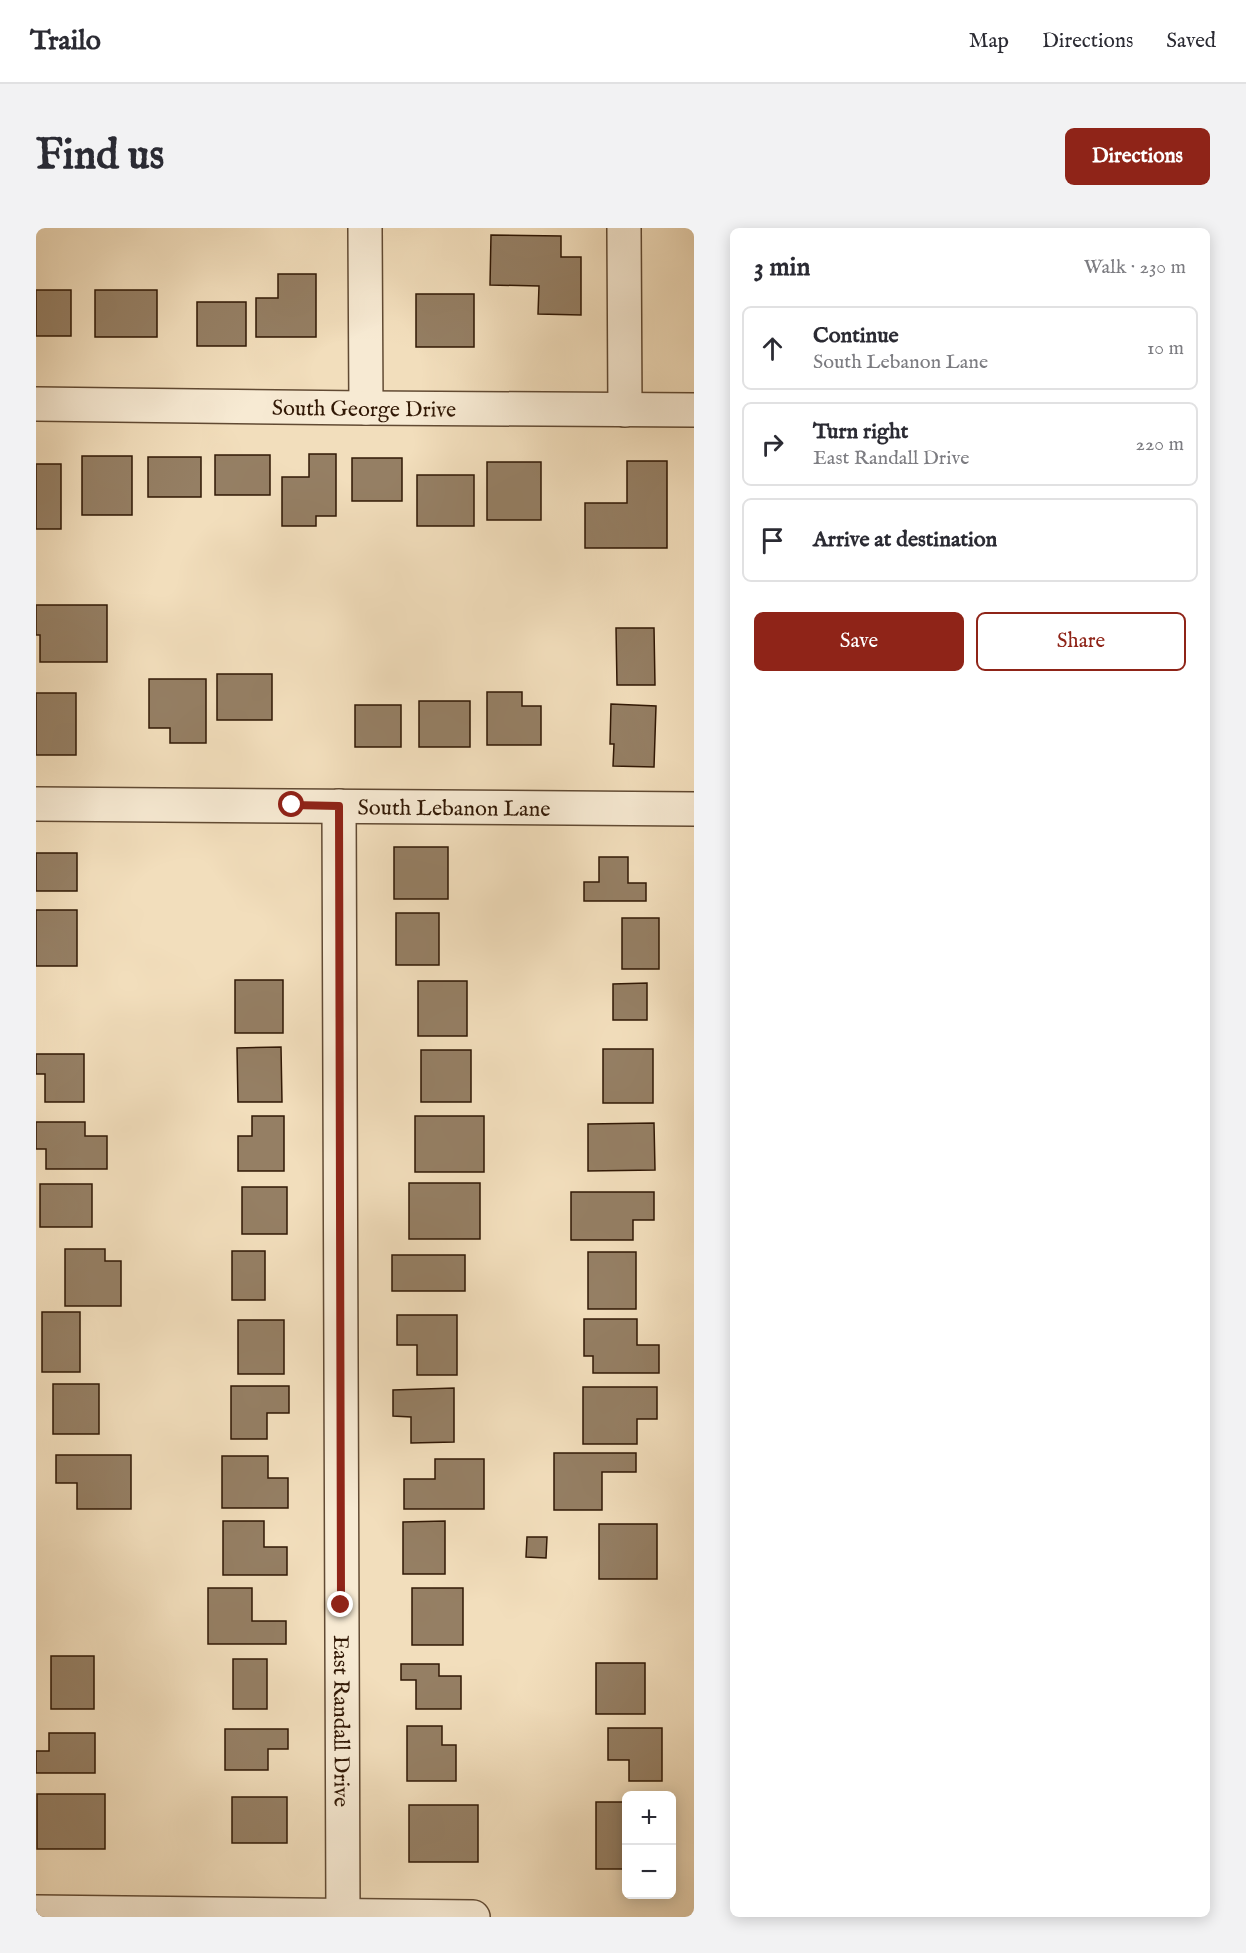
<!DOCTYPE html>
<meta charset="utf-8">
<style>
body{margin:0;font-family:"IM FELL English",serif;background:#f2f2f3;color:#2b2b33}
.controls{position:absolute;right:18px;bottom:18px;display:grid;overflow:hidden;border-radius:9px;box-shadow:0 3px 15px #0003}
.controls button{width:54px;height:54px;display:grid;place-items:center;padding:0;border:0;border-bottom:2px solid #e1e1e2;background:#fff;color:#2b2b33;font:30px sans-serif}
.stop{position:absolute;width:18px;height:18px;margin:-14px;border:4px solid #8f2418;border-radius:50%;background:#fff}
.stop.end{background:#8f2418;border-color:#fff;box-shadow:0 2px 6px #0008}
.list{margin:0;padding:0;list-style:none}
h2{display:flex;justify-content:space-between;align-items:center;height:78px;margin:0;padding:0 24px;font-size:26px}
h2 small{font-size:20px;font-weight:400;color:#7c7c81}
.list li{display:grid;grid-template-columns:39px 1fr auto;gap:18px;align-items:center;box-sizing:border-box;height:84px;margin:0 12px 12px;padding:0 12px;border:2px solid #e1e1e2;border-radius:9px}
.list b{display:block;font-size:22px;white-space:nowrap}
.list p{margin:0;font-size:20px;white-space:nowrap;color:#7c7c81}
.list em{font-size:20px;font-style:normal;color:#7c7c81}
.actions{display:flex;gap:12px;padding:18px 24px}
.actions a{flex:1;padding:14px 0;border:2px solid #8f2418;border-radius:9px;text-align:center;font-size:21px;color:#8f2418}
.actions .main{background:#8f2418;color:#fff}
.icon{flex:none;width:33px;height:33px;fill:none;stroke:currentColor;stroke-width:2;stroke-linecap:round;stroke-linejoin:round}
.map{position:relative;flex:none;width:658px;height:1689px;overflow:hidden;border-radius:9px}
header{display:flex;align-items:center;gap:36px;box-sizing:border-box;height:84px;padding:0 30px;background:#fff;border-bottom:2px solid #e1e1e2}
header strong{font-size:28px}
nav{display:flex;gap:33px;margin-inline-start:auto;font-size:21px}
.intro{display:flex;align-items:center;justify-content:space-between;box-sizing:border-box;height:144px;padding:0 36px}
h1{margin:0;font-size:42px}
.button{padding:15px 27px;border-radius:9px;background:#8f2418;color:#fff;font-size:21px;font-weight:700}
main{display:flex;gap:36px;padding:0 36px}
aside{flex:1;background:#fff;border-radius:9px;box-shadow:0 3px 15px #0003}
.map>svg:first-child{display:block}
</style>
<header>
<strong>Trailo</strong>
<nav><a>Map</a><a>Directions</a><a>Saved</a></nav>
</header>
<div class="intro"><h1>Find us</h1><a class="button">Directions</a></div>
<main>
<div class="map">
<svg width="658" height="1689" viewBox="0 0 658 1689">
<rect width="100%" height="100%" fill="#f2debc"/>
<filter id="stains"><feTurbulence type="fractalNoise" baseFrequency=".00333" numOctaves="4"/><feColorMatrix values="0 0 0 0 .2 0 0 0 0 .09 0 0 0 0 .02 0 0 0 .5 -.17"/></filter>
<radialGradient id="worn" r=".72"><stop offset=".6" stop-color="#630" stop-opacity="0"/><stop offset="1" stop-color="#630" stop-opacity=".3"/></radialGradient>
<!-- building -->
<g fill="#957f64" stroke="#311805" stroke-width="1.5">
<polygon points="455,7 525,8 525,29 545,29 545,87 502,86 503,58 454,57"/>
<polygon points="242,46 280,46 280,109 220,109 220,70 242,70"/>
<rect x="0" y="62" width="35" height="46"/>
<rect x="59" y="62" width="62" height="47"/>
<rect x="380" y="66" width="58" height="53"/>
<rect x="161" y="74" width="49" height="44"/>
<polygon points="273,226 300,226 300,288 280,288 280,298 246,298 246,249 273,249"/>
<rect x="179" y="227" width="55" height="40"/>
<rect x="46" y="228" width="50" height="59"/>
<rect x="112" y="229" width="53" height="40"/>
<rect x="316" y="230" width="50" height="43"/>
<polygon points="591,233 631,233 631,320 549,320 549,275 591,275"/>
<rect x="451" y="234" width="54" height="58"/>
<rect x="0" y="236" width="25" height="65"/>
<rect x="381" y="247" width="57" height="51"/>
<polygon points="0,377 71,377 71,434 4,434 4,407 0,407"/>
<polygon points="580,400 618,400 619,457 581,457"/>
<rect x="181" y="446" width="55" height="46"/>
<polygon points="113,451 170,451 170,515 134,515 134,500 113,500"/>
<polygon points="451,464 486,464 486,478 505,478 505,517 451,517"/>
<rect x="0" y="465" width="40" height="62"/>
<rect x="383" y="473" width="51" height="46"/>
<polygon points="575,476 620,478 618,539 577,538 578,516 574,516"/>
<rect x="319" y="477" width="46" height="42"/>
<rect x="358" y="619" width="54" height="52"/>
<rect x="0" y="625" width="41" height="38"/>
<polygon points="563,629 592,629 592,655 610,655 610,673 548,673 548,654 563,654"/>
<rect x="0" y="682" width="41" height="56"/>
<rect x="360" y="685" width="43" height="52"/>
<rect x="586" y="690" width="37" height="51"/>
<rect x="199" y="752" width="48" height="53"/>
<rect x="382" y="753" width="49" height="55"/>
<polygon points="611,755 611,792 577,792 577,756"/>
<polygon points="245,819 246,874 202,874 201,820"/>
<rect x="567" y="821" width="50" height="54"/>
<rect x="385" y="822" width="50" height="52"/>
<polygon points="0,826 48,826 48,874 9,874 9,846 0,846"/>
<polygon points="216,888 248,888 248,943 202,943 202,908 216,908"/>
<rect x="379" y="888" width="69" height="56"/>
<polygon points="0,894 49,894 49,908 71,908 71,941 10,941 10,921 0,921"/>
<polygon points="618,895 619,942 552,943 552,896"/>
<rect x="373" y="955" width="71" height="56"/>
<rect x="4" y="956" width="52" height="43"/>
<rect x="206" y="959" width="45" height="47"/>
<polygon points="535,964 618,964 618,992 597,992 597,1012 535,1012"/>
<polygon points="29,1021 69,1021 69,1033 85,1033 85,1078 29,1078"/>
<rect x="196" y="1023" width="33" height="49"/>
<rect x="552" y="1024" width="48" height="57"/>
<rect x="356" y="1027" width="73" height="36"/>
<rect x="6" y="1084" width="38" height="60"/>
<polygon points="361,1087 421,1087 421,1147 381,1147 381,1117 361,1117"/>
<polygon points="548,1091 601,1091 601,1117 623,1117 623,1145 557,1145 557,1128 548,1128"/>
<rect x="202" y="1092" width="46" height="54"/>
<rect x="17" y="1156" width="46" height="50"/>
<polygon points="195,1158 253,1158 253,1185 231,1185 231,1211 195,1211"/>
<polygon points="547,1159 621,1159 621,1191 601,1191 601,1216 547,1216"/>
<polygon points="418,1160 418,1214 375,1215 375,1189 357,1188 357,1162"/>
<polygon points="518,1225 600,1225 600,1244 566,1244 566,1282 518,1282"/>
<polygon points="20,1227 95,1227 95,1281 41,1281 41,1255 20,1255"/>
<polygon points="186,1228 232,1228 232,1250 252,1250 252,1280 186,1280"/>
<polygon points="399,1231 448,1231 448,1281 368,1281 368,1251 399,1251"/>
<polygon points="187,1293 228,1293 228,1319 251,1319 251,1347 187,1347"/>
<polygon points="409,1293 409,1346 367,1346 367,1294"/>
<rect x="563" y="1296" width="58" height="55"/>
<polygon points="491,1309 511,1309 510,1330 490,1329"/>
<polygon points="172,1360 216,1360 216,1393 250,1393 250,1416 172,1416"/>
<rect x="376" y="1360" width="51" height="57"/>
<rect x="15" y="1428" width="43" height="53"/>
<rect x="197" y="1431" width="34" height="50"/>
<rect x="560" y="1435" width="49" height="51"/>
<polygon points="365,1436 403,1436 403,1448 425,1448 425,1481 380,1481 380,1452 365,1452"/>
<polygon points="371,1498 406,1498 406,1517 420,1517 420,1553 371,1553"/>
<polygon points="572,1500 626,1500 626,1553 593,1553 593,1532 572,1532"/>
<polygon points="189,1501 252,1501 252,1521 232,1521 232,1542 189,1542"/>
<polygon points="13,1505 59,1505 59,1545 0,1545 0,1523 13,1523"/>
<rect x="1" y="1566" width="68" height="55"/>
<rect x="196" y="1569" width="55" height="46"/>
<rect x="560" y="1574" width="30" height="67"/>
<rect x="373" y="1577" width="69" height="57"/>
</g>
<g fill="none" stroke-linecap="round" stroke-linejoin="round">
<!-- minor casing -->
<g stroke="#614a33" stroke-width="36">
<g id="minor">
<polyline points="329,0 330,180"/>
<polyline points="588,0 589,182"/>
<path id="s1" d="M 0,176 L 330,180 L 658,182"/>
<path id="s2" d="M 0,576 L 658,581"/>
<path id="s3" d="M 303,578 L 307,1687"/>
<polyline points="0,1684 437,1689"/>
</g>
</g>
<!-- minor -->
<use href="#minor" stroke="#f7ead3" stroke-width="33"/>
</g>
<g fill="none" stroke-linecap="round" stroke-linejoin="round">
<!-- route -->
<polyline stroke="#8f2418" stroke-width="8" points="256,577 303,578 305,1377"/>
</g>
<g text-anchor="middle" stroke-width="6" stroke-linejoin="round" paint-order="stroke">
<!-- street labels -->
<g font-size="22" fill="#311805" stroke="#f7ead3">
<text dy="8" stroke="none"><textPath href="#s1" startOffset="328">South George Drive</textPath></text>
<text dy="8" stroke="none"><textPath href="#s2" startOffset="418">South Lebanon Lane</textPath></text>
<text dy="8" stroke="none"><textPath href="#s3" startOffset="915">East Randall Drive</textPath></text>
</g>
</g>
<rect width="100%" height="100%" filter="url(#stains)"/>
<rect width="100%" height="100%" fill="url(#worn)"/>
</svg>
<div class="controls">
<button>+</button>
<button>−</button>
</div>
<div class="stop" style="left:256px;top:577px"></div>
<div class="stop end" style="left:305px;top:1377px"></div>
</div>
<aside>
<h2>3 min<small>Walk · 230 m</small></h2>
<ul class="list">
<li><svg class="icon" aria-label="ahead" viewBox="0 0 24 24"><path d="M12 20V5M6 11l6-6 6 6"/></svg><div><b>Continue</b><p>South Lebanon Lane</p></div><em>10 m</em></li>
<li><svg class="icon" aria-label="right" viewBox="0 0 24 24"><path d="M7 20v-9h11M14 6l5 5-5 5"/></svg><div><b>Turn right</b><p>East Randall Drive</p></div><em>220 m</em></li>
<li><svg class="icon" aria-label="arrive" viewBox="0 0 24 24"><path d="M6 21V4h12l-3 4 3 4H6"/></svg><div><b>Arrive at destination</b></div></li>
</ul>
<div class="actions"><a class="main">Save</a><a>Share</a></div>
</aside>
</main>
